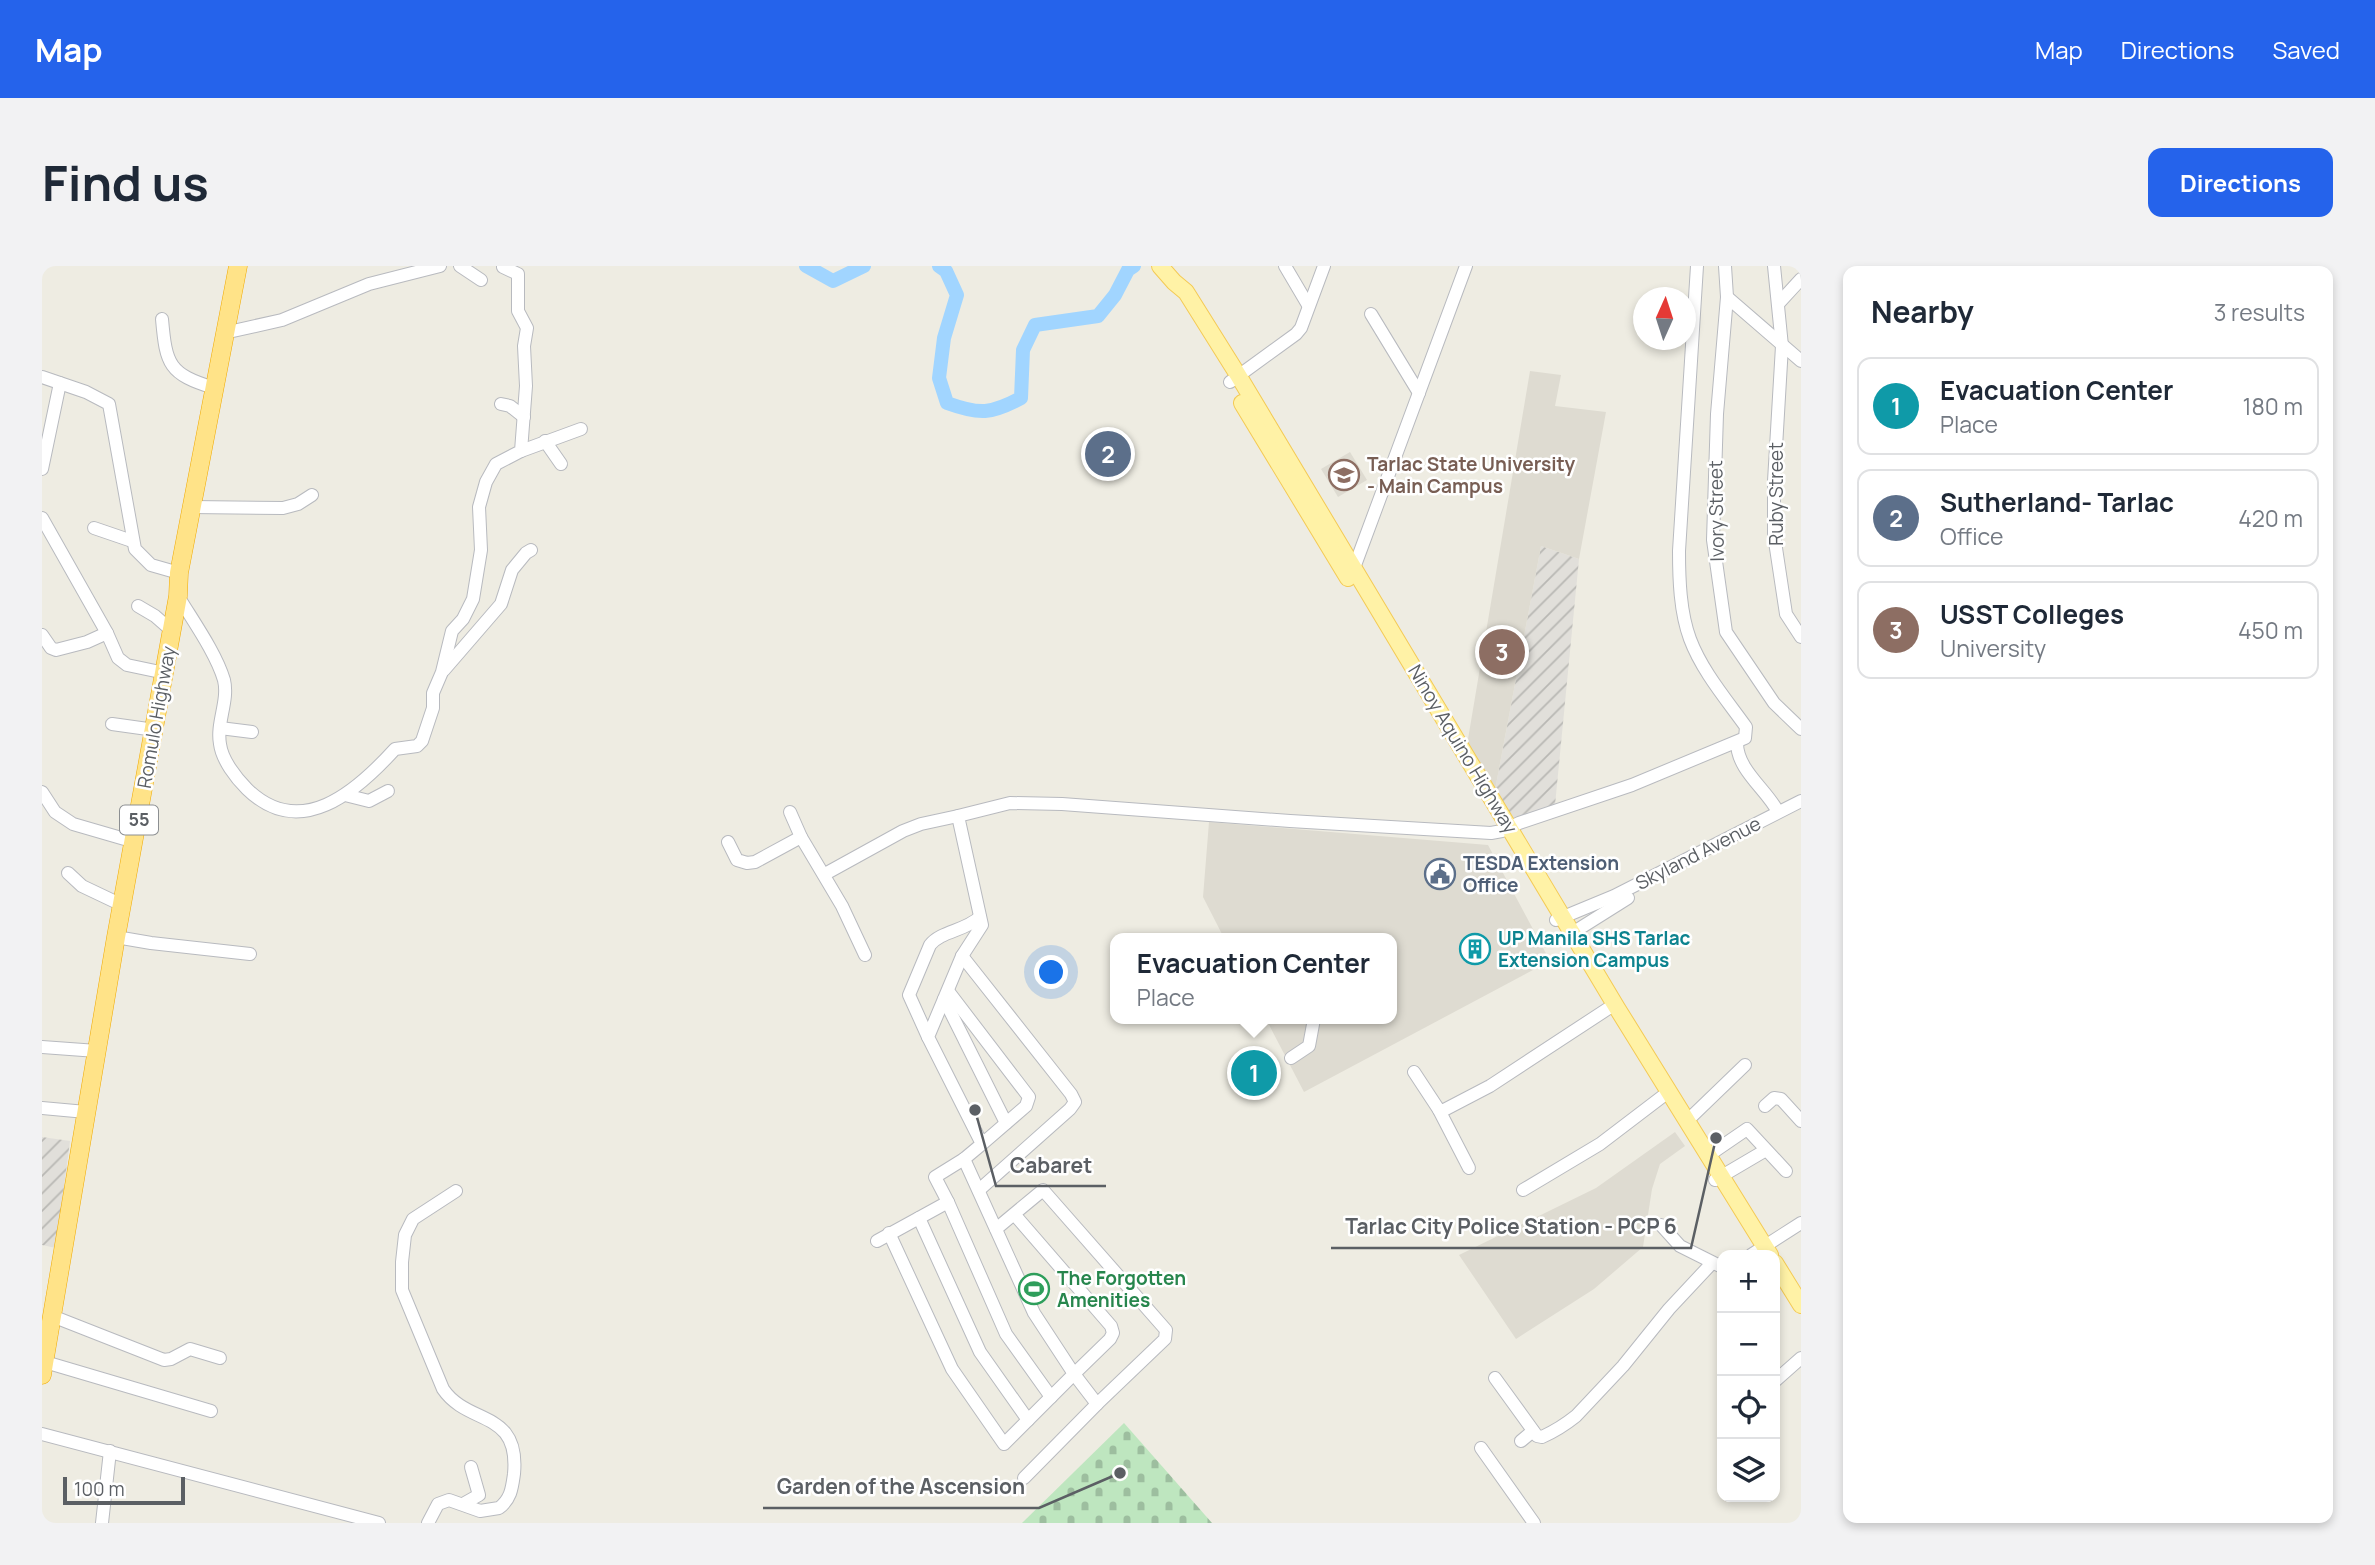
<!DOCTYPE html>
<meta charset="utf-8">
<style>
body{margin:0;font-family:Manrope,sans-serif;background:#f2f2f3;color:#1f2937}
.controls{position:absolute;right:21px;bottom:21px;display:grid;overflow:hidden;border-radius:14px;box-shadow:0 4px 10px #0003}
.controls button{width:63px;height:63px;display:grid;place-items:center;padding:0;border:0;border-bottom:2px solid #e0e1e3;background:#fff;color:#1f2937;font:35px sans-serif}
.compass{position:absolute;left:1591px;top:21px;width:63px;height:63px;border-radius:50%;background:#fff;box-shadow:0 4px 10px #0003;rotate:3deg}
.scale{position:absolute;left:21px;bottom:18px;width:122px;box-sizing:border-box;padding-left:7px;border:4px solid #5b5f64;border-top:0;font-size:19px;line-height:24px;white-space:nowrap;color:#5b5f64;-webkit-text-stroke:5px #fff;paint-order:stroke}
.you{position:absolute;left:1010px;top:707px;width:24px;height:24px;margin:-18px;border:5px solid #fff;border-radius:50%;background:#1a73e8;box-shadow:0 0 0 10px #1a73e833}
.badge{display:grid;place-items:center;width:46px;height:46px;border-radius:50%;background:#2563eb;color:#fff;font-size:23px;font-weight:700}
.pin{position:absolute;translate:-50% -50%;border:4px solid #fff;box-shadow:0 2px 7px #0006}
.popup{position:absolute;left:1068px;top:667px;width:287px;height:91px;box-sizing:border-box;display:grid;place-content:center;border-radius:14px;background:#fff;filter:drop-shadow(0 2px 5px #0005);font-size:23px;white-space:nowrap;color:#747a83}
.popup b{font-size:26px;color:#1f2937}
.popup::after{content:'';position:absolute;left:50%;top:100%;margin-left:-14px;border:14px solid transparent;border-top-color:#fff}
.list{margin:0;padding:0;list-style:none}
h2{display:flex;justify-content:space-between;align-items:center;height:91px;margin:0;padding:0 28px;font-size:30px}
h2 small{font-size:23px;font-weight:400;color:#747a83}
.list li{display:grid;grid-template-columns:46px 1fr auto;gap:21px;align-items:center;box-sizing:border-box;height:98px;margin:0 14px 14px;padding:0 14px;border:2px solid #e0e1e3;border-radius:14px}
.list b{display:block;font-size:26px;white-space:nowrap}
.list p{margin:0;font-size:23px;white-space:nowrap;color:#747a83}
.list em{font-size:23px;font-style:normal;color:#747a83}
.icon{flex:none;width:38px;height:38px;fill:none;stroke:currentColor;stroke-width:2;stroke-linecap:round;stroke-linejoin:round}
.map{position:relative;flex:none;width:1759px;height:1257px;overflow:hidden;border-radius:14px}
header{display:flex;align-items:center;gap:42px;box-sizing:border-box;height:98px;padding:0 35px;background:#2563eb;color:#fff}
header strong{font-size:33px}
nav{display:flex;gap:38px;margin-inline-start:auto;font-size:24px}
.intro{display:flex;align-items:center;justify-content:space-between;box-sizing:border-box;height:168px;padding:0 42px}
h1{margin:0;font-size:49px}
.button{padding:18px 32px;border-radius:14px;background:#2563eb;color:#fff;font-size:24px;font-weight:700}
main{display:flex;gap:42px;padding:0 42px}
aside{flex:1;background:#fff;border-radius:14px;box-shadow:0 4px 10px #0003}
.map>svg:first-child{display:block}
</style>
<header>
<strong>Map</strong>
<nav><a>Map</a><a>Directions</a><a>Saved</a></nav>
</header>
<div class="intro"><h1>Find us</h1><a class="button">Directions</a></div>
<main>
<div class="map">
<svg width="1759" height="1257" viewBox="0 0 1759 1257">
<defs>
<pattern id="industrial-furrows" width="10" height="10" patternUnits="userSpaceOnUse" patternTransform="scale(1.75)"><rect width="10" height="10" fill="#e1dfda"/><path d="M-1 1l2-2M0 10L10 0M9 11l2-2" fill="none" stroke="#b9b8b4"/></pattern>
<pattern id="cemetery-stones" width="16" height="16" patternUnits="userSpaceOnUse" patternTransform="scale(1.75)"><rect width="16" height="16" fill="#bee6bf"/><path d="M2 7V4a2 2 0 0 1 4 0v3zM10 15v-3a2 2 0 0 1 4 0v3z" fill="#9dbe9f"/></pattern>
</defs>
<rect width="100%" height="100%" fill="#eeece2"/>
<!-- industrial -->
<g fill="url(#industrial-furrows)">
<polygon points="1499,280 1537,293 1513,539 1471,555 1453,524"/>
<polygon points="0,871 28,875 14,982 0,979"/>
</g>
<!-- education -->
<g fill="#dedbd1">
<polygon points="1488,105 1519,109 1513,140 1564,146 1537,293 1499,280 1453,524 1425,479"/>
<polygon points="1308,186 1325,214 1296,231 1279,203"/>
<polygon points="1167,556 1446,579 1508,695 1262,826 1224,753 1350,753 1350,672 1182,672 1161,631"/>
<polygon points="1633,866 1643,880 1618,898 1610,923 1601,981 1552,1023 1474,1073 1417,989 1554,922"/>
</g>
<!-- cemetery -->
<polygon fill="url(#cemetery-stones)" points="1082,1157 1170,1257 980,1257"/>
<g fill="none" stroke-linecap="round" stroke-linejoin="round">
<!-- river -->
<g stroke="#a1d5ff" stroke-width="14">
<polyline points="764,0 791,15 822,0"/>
<path d="M 897,0 L 904,5 L 915,29 L 902,72 L 897,112 L 905,137 C 938,149 949,148 979,132 L 981,84 L 993,59 L 1056,50 L 1073,29 L 1086,4 L 1092,0"/>
</g>
<!-- minor casing -->
<g stroke="#b8babf" stroke-width="14">
<g id="minor">
<polyline points="418,0 439,14"/>
<polyline points="1243,0 1266,39"/>
<polyline points="1683,0 1685,31 1675,148 1671,274 1684,366 1732,437 1759,463"/>
<polyline points="1732,0 1740,80 1732,215 1732,269 1744,348 1759,371"/>
<polyline points="1685,31 1759,95"/>
<polyline points="1737,37 1759,13"/>
<polyline points="1329,48 1377,127"/>
<path d="M 120,53 C 124,99 127,108 172,122"/>
<polyline points="182,67 240,54 327,18 398,0"/>
<polyline points="0,111 44,126 67,138 93,283 109,299 137,307"/>
<polyline points="1188,116 1254,68 1259,62 1282,0"/>
<polyline points="459,138 468,140 482,151"/>
<polyline points="503,175 519,198"/>
<polyline points="479,185 539,163"/>
<polyline points="0,203 18,117"/>
<polyline points="149,241 241,242 256,238 270,229"/>
<polyline points="0,252 65,367 76,392 85,399 123,407"/>
<polyline points="52,262 90,275"/>
<polyline points="1312,302 1424,0"/>
<path d="M 136,330 C 151,355 174,387 182,414 C 187,435 174,457 178,478 C 180,494 194,512 205,523 C 258,575 314,526 353,483 L 375,480 L 380,475 L 391,442 L 391,427 L 400,406 L 410,365 L 421,353 L 431,333 L 439,284 L 437,241 L 444,216 L 454,198 L 479,185 L 484,120 L 482,80 L 485,62 L 476,45 L 476,8 L 461,1"/>
<polyline points="96,340 113,350 129,364"/>
<polyline points="0,369 9,382 14,384 45,376 65,367"/>
<polyline points="402,404 459,338 470,304 484,287 489,284"/>
<polyline points="70,458 113,464"/>
<polyline points="178,462 210,466"/>
<path d="M 1695,477 C 1695,504 1725,524 1736,546"/>
<polyline points="0,526 13,546 31,558 93,576"/>
<polyline points="303,529 327,535 346,525"/>
<polyline points="748,546 759,571"/>
<polyline points="686,576 695,594 705,597 713,596 759,571 800,640 823,689"/>
<polyline points="26,607 40,620 80,639"/>
<polyline points="783,608 861,565 879,558 916,550"/>
<polyline points="1514,654 1572,630 1759,535"/>
<polyline points="74,671 109,677 208,688"/>
<polyline points="1524,671 1586,632"/>
<polyline points="920,690 1029,828 1033,836 1028,843 937,924"/>
<polyline points="906,725 987,831 984,840 940,878"/>
<polyline points="902,733 964,857"/>
<path d="M 886,771 L 867,729 L 888,679 C 899,665 923,665 938,651"/>
<polyline points="0,781 55,785"/>
<polyline points="1249,792 1267,780 1272,753"/>
<polyline points="1372,806 1397,844 1402,844 1448,820 1573,738"/>
<polyline points="1723,840 1732,832 1739,833 1759,855"/>
<polyline points="0,842 44,846"/>
<polyline points="1397,844 1427,902"/>
<polyline points="1646,854 1703,799"/>
<polyline points="1667,889 1705,863 1744,905"/>
<polyline points="1673,914 1724,884"/>
<polyline points="1481,924 1558,878 1621,830"/>
<polyline points="906,936 964,1068 1009,1131"/>
<polyline points="877,952 938,1086 986,1154"/>
<polyline points="1619,959 1638,980 1680,1001"/>
<polyline points="954,963 972,948 1069,1060 1071,1067 1068,1073 1032,1108 1055,1138 1123,1073 1124,1064 1001,924 972,948"/>
<polyline points="847,967 910,1103 962,1178 1032,1108 992,1047 922,893"/>
<path d="M 835,975 L 906,936 L 893,911 L 922,893 L 940,878 L 886,771 L 920,690 L 940,659 L 916,550 L 968,537 L 1020,538 L 1248,555 L 1449,567 L 1460,565 L 1477,557 L 1590,519 L 1703,472 L 1704,461 C 1684,433 1660,405 1648,373 C 1638,346 1637,313 1637,285 L 1655,0"/>
<polyline points="1709,989 1759,957"/>
<polyline points="10,1050 122,1094 129,1093 148,1083 178,1092"/>
<polyline points="3,1096 169,1145"/>
<path d="M 1453,1112 L 1495,1170 L 1500,1171 C 1511,1166 1524,1158 1534,1150 L 1581,1100 L 1627,1043 L 1670,997"/>
<polyline points="1733,1115 1759,1092"/>
<polyline points="0,1168 337,1257"/>
<polyline points="1479,1175 1491,1165"/>
<polyline points="1439,1182 1492,1257"/>
<polyline points="982,1212 1055,1138"/>
<polyline points="421,1238 437,1229 429,1201"/>
<polyline points="60,1257 68,1185"/>
<path d="M 386,1257 L 396,1238 L 407,1234 L 438,1245 L 457,1242 C 469,1233 470,1222 472,1208 C 478,1143 426,1160 401,1123 L 360,1024 L 360,996 L 363,969 L 371,953 L 414,925"/>
</g>
</g>
<!-- major casing -->
<g stroke="#f4ca55" stroke-width="18">
<g id="major">
<polyline points="1118,0 1132,16 1144,26 1196,109 1575,742 1728,989"/>
<polyline points="1200,137 1306,312"/>
<polyline points="1733,997 1759,1039"/>
</g>
</g>
<!-- highway casing -->
<g stroke="#f0a900" stroke-width="19">
<polyline id="highway" points="0,1109 74,671 136,330 137,307 196,0"/>
</g>
<!-- minor -->
<use href="#minor" stroke="#fff" stroke-width="12"/>
<!-- major -->
<use href="#major" stroke="#fff2a6" stroke-width="16"/>
<!-- highway -->
<use href="#highway" stroke="#ffe388" stroke-width="18"/>
</g>
<!-- icons -->
<defs>
<g id="university-ring" transform="scale(1.575)"><circle r="9.5" fill="#fff" stroke="#8d6e63" stroke-width="1.5"/><path d="M0-5L7-2L0 1L-7-2ZM-4 1L0 2.5L4 1V4Q0 6-4 4Z" fill="#8d6e63"/></g>
<g id="civic-ring" transform="scale(1.575)"><circle r="9.5" fill="#fff" stroke="#5c6f8a" stroke-width="1.5"/><path d="M-.6-6.5H3V-4.5H.6V-3L4-1V1h2V6H-6V1h2V-1L-.6-3ZM-1.2 2.5V6h2.4V2.5Z" fill="#5c6f8a"/></g>
<g id="building-ring" transform="scale(1.575)"><circle r="9.5" fill="#fff" stroke="#0f9aa8" stroke-width="1.5"/><path d="M-4-6H4V6H1V3H-1V6H-4ZM-2.5-4.3h1.7v1.8h-1.7ZM.8-4.3h1.7v1.8H.8ZM-2.5-1h1.7V.8h-1.7ZM.8-1h1.7V.8H.8Z" fill="#0f9aa8"/></g>
<g id="stadium-ring" transform="scale(1.575)"><circle r="9.5" fill="#fff" stroke="#2e9e5b" stroke-width="1.5"/><path d="M0-5a6.5 5 0 1 0 0 10a6.5 5 0 1 0 0-10ZM-3.5-1.8h7v3.6h-7Z" fill="#2e9e5b"/></g>
</defs>
<g fill-rule="evenodd">
<use href="#university-ring" x="1302" y="209"/>
<use href="#civic-ring" x="1398" y="608"/>
<use href="#building-ring" x="1433" y="683"/>
<use href="#stadium-ring" x="992" y="1023"/>
</g>
<g text-anchor="middle" stroke-width="5" stroke-linejoin="round" paint-order="stroke">
<!-- shield labels -->
<rect fill="#fff" stroke="#8c8f92" stroke-width="2" x="78" y="539.5" width="38" height="29" rx="5"/>
<g font-size="18" font-weight="bold" fill="#5b5f64">
<text x="97" y="560">55</text>
</g>
<!-- education labels -->
<g font-size="19" font-weight="bold" fill="#785e54" stroke="#fff" text-anchor="start">
<text x="1325" y="205">Tarlac State University<tspan x="1325" dy="22">- Main Campus</tspan></text>
</g>
<!-- street labels -->
<g font-size="19" fill="#5b5f64" stroke="#fff">
<text transform="translate(1734 228) rotate(-90)" y="7">Ruby Street</text>
<text transform="translate(1674 245) rotate(-91)" y="7">Ivory Street</text>
<text transform="translate(114 451) rotate(-80)" y="7">Romulo Highway</text>
<text transform="translate(1421 483) rotate(59)" y="7">Ninoy Aquino Highway</text>
<text transform="translate(1656 587) rotate(-27)" y="7">Skyland Avenue</text>
</g>
<!-- service labels -->
<g font-size="19" font-weight="bold" fill="#4e5e75" stroke="#fff" text-anchor="start">
<text x="1421" y="604">TESDA Extension<tspan x="1421" dy="22">Office</tspan></text>
</g>
<!-- culture labels -->
<g font-size="19" font-weight="bold" fill="#0d838f" stroke="#fff" text-anchor="start">
<text x="1456" y="679">UP Manila SHS Tarlac<tspan x="1456" dy="22">Extension Campus</tspan></text>
</g>
<!-- leisure labels -->
<g font-size="19" font-weight="bold" fill="#27864d" stroke="#fff" text-anchor="start">
<text x="1015" y="1019">The Forgotten<tspan x="1015" dy="22">Amenities</tspan></text>
</g>
</g>
<!-- callouts -->
<path fill="none" stroke="#5b5f64" stroke-width="2.5" d="M933 844L954 920H1064M1674 872L1649 982H1289M1078 1207L997 1242H721"/>
<g fill="#5b5f64" stroke="#fff" stroke-width="2.5">
<circle cx="933" cy="844" r="7"/>
<circle cx="1674" cy="872" r="7"/>
<circle cx="1078" cy="1207" r="7"/>
</g>
<g font-size="21" text-anchor="middle" font-weight="bold" fill="#5b5f64" stroke="#fff" stroke-width="5" stroke-linejoin="round" paint-order="stroke">
<text x="1009" y="907">Cabaret</text>
<text x="1469" y="968">Tarlac City Police Station - PCP 6</text>
<text x="859" y="1228">Garden of the Ascension</text>
</g>
</svg>
<div class="controls">
<button>+</button>
<button>−</button>
<button><svg class="icon" aria-label="locate" viewBox="0 0 24 24"><circle cx="12" cy="12" r="6"/><path d="M12 2v4M12 18v4M2 12h4M18 12h4"/></svg></button>
<button><svg class="icon" aria-label="layers" viewBox="0 0 24 24"><path d="M12 4l9 5-9 5-9-5zM3 14l9 5 9-5"/></svg></button>
</div>
<svg class="compass" viewBox="-18 -18 36 36"><path d="M0-13l5 13h-10z" fill="#e53935"/><path d="M0 13l5-13h-10z" fill="#747a83"/></svg>
<div class="scale">100 m</div>
<div class="you"></div>
<div class="pin badge" style="left:1212px;top:807px;background:#0f9aa8">1</div>
<div class="popup"><b>Evacuation Center</b>Place</div>
<div class="pin badge" style="left:1066px;top:188px;background:#5c6f8a">2</div>
<div class="pin badge" style="left:1460px;top:386px;background:#8d6e63">3</div>
</div>
<aside>
<h2>Nearby<small>3 results</small></h2>
<ul class="list">
<li><span class="badge" style="background:#0f9aa8">1</span><div><b>Evacuation Center</b><p>Place</p></div><em>180 m</em></li>
<li><span class="badge" style="background:#5c6f8a">2</span><div><b>Sutherland- Tarlac</b><p>Office</p></div><em>420 m</em></li>
<li><span class="badge" style="background:#8d6e63">3</span><div><b>USST Colleges</b><p>University</p></div><em>450 m</em></li>
</ul>
</aside>
</main>
